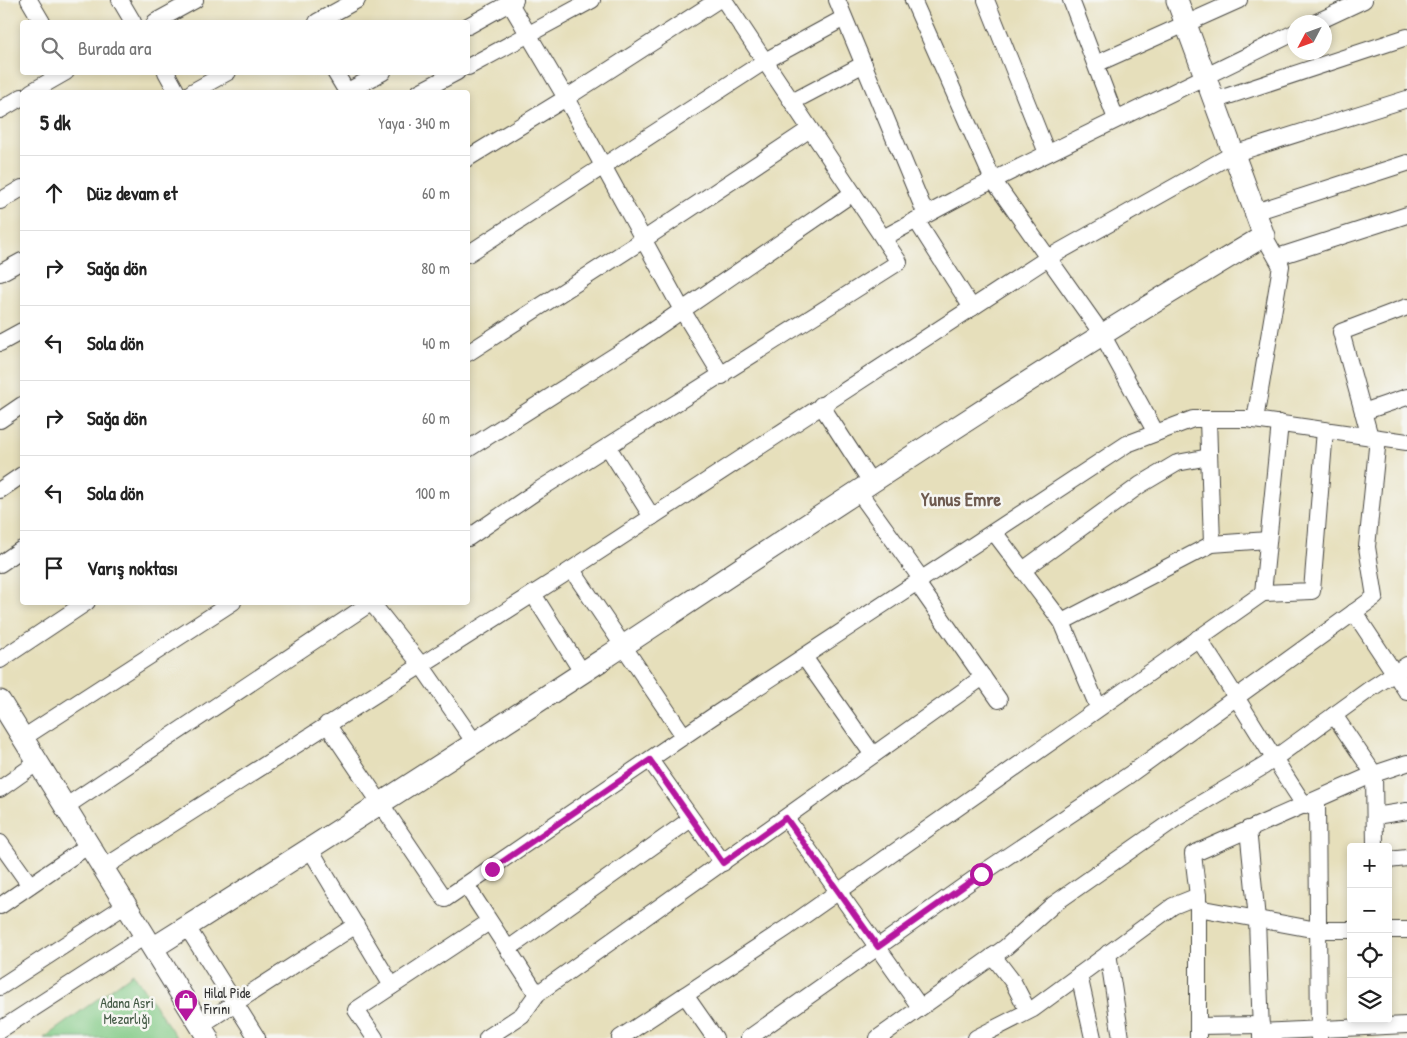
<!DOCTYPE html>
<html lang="tr">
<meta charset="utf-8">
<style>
body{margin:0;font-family:"Patrick Hand",sans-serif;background:#f6f6f6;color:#222}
.controls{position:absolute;right:15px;bottom:15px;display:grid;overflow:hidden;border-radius:5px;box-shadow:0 2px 8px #0003}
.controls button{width:45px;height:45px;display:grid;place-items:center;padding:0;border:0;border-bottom:1px solid #e0e0e0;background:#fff;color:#222;font:25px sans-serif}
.compass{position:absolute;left:1287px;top:15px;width:45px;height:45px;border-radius:50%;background:#fff;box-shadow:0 2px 8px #0003;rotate:229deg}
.stop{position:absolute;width:15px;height:15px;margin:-11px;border:4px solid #b5179e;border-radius:50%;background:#fff}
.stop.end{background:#b5179e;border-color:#fff;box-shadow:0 1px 5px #0008}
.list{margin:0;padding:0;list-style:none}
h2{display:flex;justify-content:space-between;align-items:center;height:65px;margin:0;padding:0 20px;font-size:21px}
h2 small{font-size:16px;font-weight:400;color:#767676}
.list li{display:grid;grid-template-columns:32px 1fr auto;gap:15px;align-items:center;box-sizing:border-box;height:75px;padding:0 20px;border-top:1px solid #e0e0e0}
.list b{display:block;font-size:19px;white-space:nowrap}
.list em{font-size:16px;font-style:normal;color:#767676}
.icon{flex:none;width:28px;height:28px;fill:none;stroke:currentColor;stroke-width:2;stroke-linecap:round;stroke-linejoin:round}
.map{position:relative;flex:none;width:1407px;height:1038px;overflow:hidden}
.search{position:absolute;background:#fff;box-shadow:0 2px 8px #0003;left:20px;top:20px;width:450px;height:55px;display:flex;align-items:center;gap:12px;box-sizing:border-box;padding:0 18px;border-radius:5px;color:#767676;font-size:19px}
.panel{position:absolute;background:#fff;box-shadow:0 2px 8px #0003;left:20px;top:90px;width:450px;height:515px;border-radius:5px}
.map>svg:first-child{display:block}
</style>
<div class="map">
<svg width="1407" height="1038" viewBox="0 0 1407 1038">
<rect width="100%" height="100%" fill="#f6f6f2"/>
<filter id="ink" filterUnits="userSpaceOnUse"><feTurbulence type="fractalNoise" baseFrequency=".02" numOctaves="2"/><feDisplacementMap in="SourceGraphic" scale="10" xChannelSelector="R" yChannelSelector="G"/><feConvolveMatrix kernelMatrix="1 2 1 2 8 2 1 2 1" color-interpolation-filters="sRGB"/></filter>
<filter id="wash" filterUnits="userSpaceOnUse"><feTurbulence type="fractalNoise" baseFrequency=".0096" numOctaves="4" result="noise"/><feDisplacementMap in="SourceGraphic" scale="20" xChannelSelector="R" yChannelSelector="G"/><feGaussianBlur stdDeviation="1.12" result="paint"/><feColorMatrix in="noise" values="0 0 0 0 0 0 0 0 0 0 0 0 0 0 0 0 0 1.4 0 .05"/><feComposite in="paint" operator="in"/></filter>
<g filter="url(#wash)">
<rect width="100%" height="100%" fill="#e6dfbb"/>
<!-- green -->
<polygon fill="#83cb87" stroke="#577b59" points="133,973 177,1038 44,1038"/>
</g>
<g filter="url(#ink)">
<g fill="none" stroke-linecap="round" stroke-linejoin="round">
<!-- minor casing -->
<g stroke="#474641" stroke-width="18">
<g id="minor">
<polyline points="29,0 42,22"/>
<polyline points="120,0 133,22"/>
<polyline points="508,0 566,98 682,310 722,376"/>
<polyline points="837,0 926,215"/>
<polyline points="913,0 993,180 1102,334 1156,433"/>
<polyline points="986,0 1047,153"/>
<polyline points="1071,0 1116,119"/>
<polyline points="155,22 195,0"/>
<polyline points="317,22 357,0"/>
<polyline points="1317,22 1364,0"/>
<polyline points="468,26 515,0"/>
<polyline points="1096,64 1239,0"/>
<polyline points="468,67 592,0"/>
<polyline points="166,72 177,92"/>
<polyline points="335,72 347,92"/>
<polyline points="31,92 66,72"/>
<polyline points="192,92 228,72"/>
<polyline points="346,92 383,72"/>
<polyline points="419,92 457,72"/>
<polyline points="1213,101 1407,37"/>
<polyline points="792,102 864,64"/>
<polyline points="0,110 22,97"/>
<polyline points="468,158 566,98 718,0"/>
<polyline points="0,201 22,188"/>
<polyline points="1255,212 1407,163"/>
<polyline points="916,220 972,308"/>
<polyline points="883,238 967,193 1294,33"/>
<polyline points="468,254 765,61 844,18"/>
<polyline points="1277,257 1407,215"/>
<polyline points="0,273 22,261"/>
<polyline points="0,343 22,331"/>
<polyline points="468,353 643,240 810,129"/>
<polyline points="821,405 871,482"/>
<polyline points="1363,412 1407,397"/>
<polyline points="1208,419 1212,544"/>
<polyline points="0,420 22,405"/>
<polyline points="1255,420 1281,266 1264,236"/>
<polyline points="1370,437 1341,332 1407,307"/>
<polyline points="608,447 652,517"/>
<polyline points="468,449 630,346 853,193"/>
<polyline points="0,490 22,475"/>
<polyline points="858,491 922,580"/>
<polyline points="994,532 1062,622 1098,707"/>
<polyline points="468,538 537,491 899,262 724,0"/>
<polyline points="0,564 22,549"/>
<polyline points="572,570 684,736"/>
<polyline points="1023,570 1140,485 1177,463 1209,457"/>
<polyline points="917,583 999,700"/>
<polyline points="1263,593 1312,591 1325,430"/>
<polyline points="533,594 582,672"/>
<polyline points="371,602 421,665 475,743"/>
<polyline points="1354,612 1407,692"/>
<polyline points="1062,622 1212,544 1268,540"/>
<path d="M 1198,638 C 1235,693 1268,751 1305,806"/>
<polyline points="804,657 873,755"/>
<polyline points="0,660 87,602"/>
<polyline points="1334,715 1374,774 1375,847"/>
<polyline points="327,724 445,899 712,717 1127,444 1193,419 1247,419 1407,442"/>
<polyline points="23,738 233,602"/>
<polyline points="650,760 723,863"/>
<polyline points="0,789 38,762"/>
<polyline points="1317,801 1319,1038"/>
<polyline points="65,807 372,602"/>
<polyline points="1375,816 1407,811"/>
<polyline points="786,818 920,1007"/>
<polyline points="1248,829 1257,919 1261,1032"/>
<polyline points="0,843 30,885"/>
<polyline points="310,849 392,986"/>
<polyline points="1388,860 1407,858"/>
<polyline points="103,868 566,573 1048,258 1233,154 1407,99"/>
<polyline points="466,885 537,994"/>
<polyline points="0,906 89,845"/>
<polyline points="1198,908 1317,930 1351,930"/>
<polyline points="187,927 257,1038"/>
<polyline points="1388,930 1407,930"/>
<polyline points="508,949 691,819"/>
<polyline points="1108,953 1121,1038"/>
<polyline points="993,956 1013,982 1028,1011"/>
<polyline points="1079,975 1093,1038"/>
<polyline points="0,987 126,905"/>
<polyline points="685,995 715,1038"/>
<polyline points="201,1025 356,925"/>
<polyline points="1198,1026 1261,1025"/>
<polyline points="0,1030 145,936"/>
<polyline points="375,1038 356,1010 489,922"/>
<polyline points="487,1038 522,1015 537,994 983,677"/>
<polyline points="620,1038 788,927 1263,593 1280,423"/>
<polyline points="749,1038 981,874 1129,775 1375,597 1367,547 1378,438"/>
<polyline points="878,1038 1006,947 1054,904 1178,817 1264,766 1370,689 1407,665"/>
<polyline points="976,1038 1033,1009 1173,906 1198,896"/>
<polyline points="1198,1038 1198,896 1193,854 1374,774 1407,763"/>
<polyline points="1261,1038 1261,1032 1407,1025"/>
</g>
</g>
<!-- major casing -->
<g stroke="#474641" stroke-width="23">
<g id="major">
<polyline points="0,701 208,1038"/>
<path d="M 153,948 C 304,853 455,756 605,658 C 823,514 1040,369 1264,236 L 1177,0"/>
</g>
</g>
<!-- minor -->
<use href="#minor" stroke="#fff" stroke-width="16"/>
<!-- major -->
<use href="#major" stroke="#fff" stroke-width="21"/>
</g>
</g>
<g fill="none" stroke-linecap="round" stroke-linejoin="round" filter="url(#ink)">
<!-- route -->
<polyline stroke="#b5179e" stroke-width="6" points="492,869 650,760 723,863 786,818 878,947 981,874"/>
</g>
<!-- icons -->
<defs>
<g id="shop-pin" transform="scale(1.25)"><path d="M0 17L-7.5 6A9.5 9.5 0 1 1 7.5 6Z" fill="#b5179e" stroke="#f6f6f2"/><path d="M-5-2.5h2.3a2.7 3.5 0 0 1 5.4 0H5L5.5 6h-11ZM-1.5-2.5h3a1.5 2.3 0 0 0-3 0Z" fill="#fff"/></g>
</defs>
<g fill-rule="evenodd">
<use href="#shop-pin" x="186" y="1001"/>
</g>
<g text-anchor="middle" stroke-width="5" stroke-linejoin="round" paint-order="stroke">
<!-- poi labels -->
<g font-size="14" fill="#2b2b2b" stroke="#f6f6f2" text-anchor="start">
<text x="204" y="998">Hilal Pide<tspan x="204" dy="16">Fırını</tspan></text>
</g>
<!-- park labels -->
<g font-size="14" fill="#455b47" stroke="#f6f6f2">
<text x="127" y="1008">Adana Asri<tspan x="127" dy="16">Mezarlığı</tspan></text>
</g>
<!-- district labels -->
<g font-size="19" font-weight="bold" fill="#6e5b50" stroke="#f6f6f2">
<text x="961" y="506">Yunus Emre</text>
</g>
</g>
</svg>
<div class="controls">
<button>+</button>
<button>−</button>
<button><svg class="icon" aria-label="locate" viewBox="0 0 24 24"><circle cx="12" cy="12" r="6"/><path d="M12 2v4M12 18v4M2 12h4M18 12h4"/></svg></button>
<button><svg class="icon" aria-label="layers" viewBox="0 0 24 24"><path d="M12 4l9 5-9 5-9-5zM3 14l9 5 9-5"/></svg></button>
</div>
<svg class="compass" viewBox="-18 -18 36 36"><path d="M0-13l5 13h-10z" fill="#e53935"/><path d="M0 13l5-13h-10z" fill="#767676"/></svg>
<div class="stop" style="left:981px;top:874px"></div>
<div class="stop end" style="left:492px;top:869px"></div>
<div class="search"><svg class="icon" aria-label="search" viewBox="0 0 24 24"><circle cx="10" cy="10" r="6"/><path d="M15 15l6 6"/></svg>Burada ara</div>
<section class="panel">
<h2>5 dk<small>Yaya · 340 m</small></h2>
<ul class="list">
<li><svg class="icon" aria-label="ahead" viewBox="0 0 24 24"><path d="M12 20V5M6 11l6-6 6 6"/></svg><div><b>Düz devam et</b></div><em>60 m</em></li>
<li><svg class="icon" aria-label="right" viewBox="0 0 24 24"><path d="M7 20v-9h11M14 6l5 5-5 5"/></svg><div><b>Sağa dön</b></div><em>80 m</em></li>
<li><svg class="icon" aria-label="left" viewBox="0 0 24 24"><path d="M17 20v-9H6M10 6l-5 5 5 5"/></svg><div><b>Sola dön</b></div><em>40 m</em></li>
<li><svg class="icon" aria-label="right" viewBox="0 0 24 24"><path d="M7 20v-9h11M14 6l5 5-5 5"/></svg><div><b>Sağa dön</b></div><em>60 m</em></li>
<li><svg class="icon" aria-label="left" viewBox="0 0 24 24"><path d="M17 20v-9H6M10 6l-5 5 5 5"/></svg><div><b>Sola dön</b></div><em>100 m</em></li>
<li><svg class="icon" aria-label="arrive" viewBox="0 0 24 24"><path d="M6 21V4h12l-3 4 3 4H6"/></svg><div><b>Varış noktası</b></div></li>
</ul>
</section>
</div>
